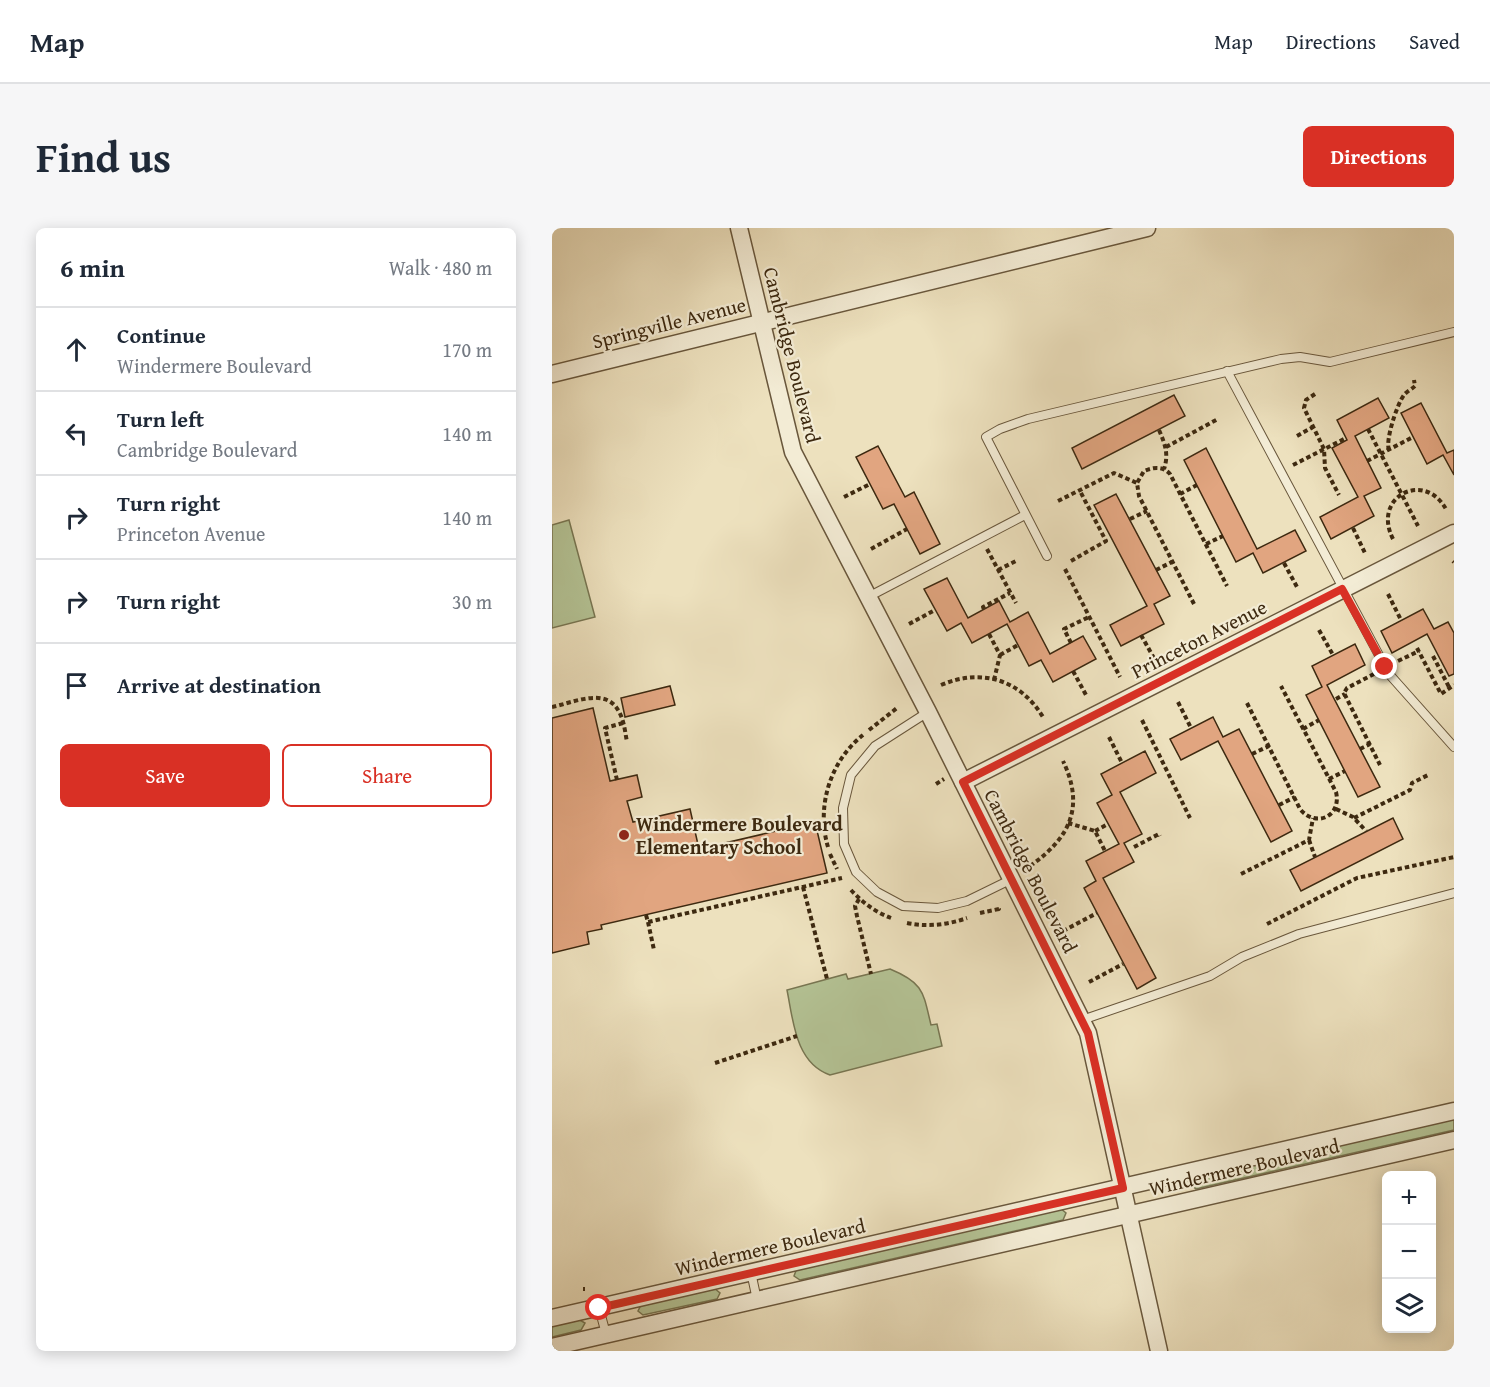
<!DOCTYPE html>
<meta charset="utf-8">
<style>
body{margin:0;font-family:"Gentium Book Plus",serif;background:#f6f6f7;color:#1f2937}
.controls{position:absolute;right:18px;bottom:18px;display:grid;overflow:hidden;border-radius:9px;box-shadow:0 3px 15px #0003}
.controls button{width:54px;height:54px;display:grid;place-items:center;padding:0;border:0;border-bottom:2px solid #e0e1e3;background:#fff;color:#1f2937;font:30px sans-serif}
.stop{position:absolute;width:18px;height:18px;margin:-14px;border:4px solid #d93025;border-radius:50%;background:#fff}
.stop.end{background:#d93025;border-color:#fff;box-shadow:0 2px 6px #0008}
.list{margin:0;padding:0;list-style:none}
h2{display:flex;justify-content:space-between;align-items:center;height:78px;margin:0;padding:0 24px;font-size:26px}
h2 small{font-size:20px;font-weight:400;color:#747a83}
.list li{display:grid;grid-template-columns:39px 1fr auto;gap:18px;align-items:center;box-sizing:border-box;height:84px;padding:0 24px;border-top:2px solid #e0e1e3}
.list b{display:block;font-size:22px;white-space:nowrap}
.list p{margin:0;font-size:20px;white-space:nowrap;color:#747a83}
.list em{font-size:20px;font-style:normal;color:#747a83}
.actions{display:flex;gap:12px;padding:18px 24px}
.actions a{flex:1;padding:14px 0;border:2px solid #d93025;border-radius:9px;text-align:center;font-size:21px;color:#d93025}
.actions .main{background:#d93025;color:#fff}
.icon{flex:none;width:33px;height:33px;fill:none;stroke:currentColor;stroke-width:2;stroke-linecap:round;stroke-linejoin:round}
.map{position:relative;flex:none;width:902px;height:1123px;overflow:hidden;border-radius:9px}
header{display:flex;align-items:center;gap:36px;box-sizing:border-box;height:84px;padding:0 30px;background:#fff;border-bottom:2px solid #e0e1e3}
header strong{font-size:28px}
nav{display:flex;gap:33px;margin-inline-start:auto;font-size:21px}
.intro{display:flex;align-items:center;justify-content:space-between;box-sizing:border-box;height:144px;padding:0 36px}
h1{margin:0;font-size:42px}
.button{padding:15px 27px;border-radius:9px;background:#d93025;color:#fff;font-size:21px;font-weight:700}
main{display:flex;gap:36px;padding:0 36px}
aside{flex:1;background:#fff;border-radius:9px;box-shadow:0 3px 15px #0003}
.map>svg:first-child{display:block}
</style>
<header>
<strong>Map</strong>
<nav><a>Map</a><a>Directions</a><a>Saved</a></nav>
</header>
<div class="intro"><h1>Find us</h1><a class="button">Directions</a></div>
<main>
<aside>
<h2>6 min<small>Walk · 480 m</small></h2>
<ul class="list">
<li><svg class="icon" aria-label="ahead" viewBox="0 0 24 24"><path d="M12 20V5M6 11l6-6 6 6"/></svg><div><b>Continue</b><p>Windermere Boulevard</p></div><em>170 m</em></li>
<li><svg class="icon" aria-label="left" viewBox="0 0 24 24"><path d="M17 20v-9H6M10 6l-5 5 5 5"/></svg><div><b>Turn left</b><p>Cambridge Boulevard</p></div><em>140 m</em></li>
<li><svg class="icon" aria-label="right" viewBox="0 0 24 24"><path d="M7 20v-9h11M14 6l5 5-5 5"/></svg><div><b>Turn right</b><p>Princeton Avenue</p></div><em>140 m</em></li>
<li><svg class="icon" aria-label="right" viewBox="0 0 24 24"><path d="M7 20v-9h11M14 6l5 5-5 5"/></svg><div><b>Turn right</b></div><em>30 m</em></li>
<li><svg class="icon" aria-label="arrive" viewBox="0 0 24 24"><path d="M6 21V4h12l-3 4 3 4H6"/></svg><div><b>Arrive at destination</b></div></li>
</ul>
<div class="actions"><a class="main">Save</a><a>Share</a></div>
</aside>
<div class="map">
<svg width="902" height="1123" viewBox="0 0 902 1123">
<rect width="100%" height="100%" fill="#ede1be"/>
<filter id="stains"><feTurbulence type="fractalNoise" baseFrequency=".00333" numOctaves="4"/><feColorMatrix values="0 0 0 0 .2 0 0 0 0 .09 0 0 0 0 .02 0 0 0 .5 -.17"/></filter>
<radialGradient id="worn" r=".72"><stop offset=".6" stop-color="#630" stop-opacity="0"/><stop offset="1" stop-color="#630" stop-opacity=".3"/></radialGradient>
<!-- green -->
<g fill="#b4c395" stroke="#787652" stroke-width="1.5">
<polygon points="17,292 43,389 0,400 0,297"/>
<path d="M 338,741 C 372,755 371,764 379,797 L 385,796 L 390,818 L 278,847 C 243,835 241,791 235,762 L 294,746 L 296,751 Z"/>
<polygon points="902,890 902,902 644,961 638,956 641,949"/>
<polygon points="508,980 514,985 511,992 248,1052 242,1048 245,1040"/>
<polygon points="162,1060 168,1065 165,1071 91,1087 86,1083 89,1077"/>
<polygon points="26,1091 33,1095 29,1102 0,1109 0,1097"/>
</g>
<!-- building -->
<g fill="#e1a580" stroke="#3d2910" stroke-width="1.5">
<polygon points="622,167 633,188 530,241 520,220"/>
<polygon points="826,170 837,190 803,208 829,260 812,268 822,288 779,311 768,289 806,269 780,220 795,212 785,192"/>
<polygon points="869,175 895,225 902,222 902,247 891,227 875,236 849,185"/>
<polygon points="326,218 353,269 362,264 388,316 368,326 342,276 331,281 304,229"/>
<polygon points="654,220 705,321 743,302 754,323 711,345 701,325 684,334 632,232"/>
<polygon points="564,266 618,368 602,376 612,396 569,418 558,397 595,378 542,277"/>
<polygon points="395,350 416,390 447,373 458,394 476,384 498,426 531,408 544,431 501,454 489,432 477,438 455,396 420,415 409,395 395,403 372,361"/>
<polygon points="871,381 882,401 896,394 902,405 902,446 897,448 875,406 840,425 829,403"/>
<polygon points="803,416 813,437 775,457 828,559 806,569 754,467 770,459 760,438"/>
<polygon points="118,458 123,477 73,489 69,470"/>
<polygon points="41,480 58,553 85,547 90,569 75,573 81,594 138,581 147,621 263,594 275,645 49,697 50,701 35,704 37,716 0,725 0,490"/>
<polygon points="661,489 671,509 687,501 740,603 719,614 666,513 629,532 618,511"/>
<polygon points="593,523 604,545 568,564 590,606 572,615 582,634 551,650 604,750 585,761 532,660 544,653 534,633 567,616 545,575 560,567 549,546"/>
<polygon points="841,590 851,611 749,663 738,642"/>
</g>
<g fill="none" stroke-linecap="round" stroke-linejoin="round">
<!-- lane casing -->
<g stroke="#69573c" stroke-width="10">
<g id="lane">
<polyline points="675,143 837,446 902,519"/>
<polyline points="495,328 434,209 448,201 476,191 729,131 748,129 778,134 902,104"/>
<polyline points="316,369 473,287"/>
<polyline points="376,484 323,518 299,547 291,580 292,616 304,644 325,664 351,678 386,680 415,673 460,651"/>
<polyline points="530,792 658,748 690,729 747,706 902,665"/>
<polyline points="199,1044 205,1072"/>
<polyline points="47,1080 54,1106"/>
</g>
</g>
<!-- street casing -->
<g stroke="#69573c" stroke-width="19">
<g id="street">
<polyline points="187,0 241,224 376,484 536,805 607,1123"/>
<polyline points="0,146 595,0"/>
<polyline points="411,554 902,305"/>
<polyline points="0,1090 902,883"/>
<polyline points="0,1119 902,912"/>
</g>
</g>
<!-- path -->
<g stroke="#3d2910" stroke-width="4" stroke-dasharray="4.5 3" stroke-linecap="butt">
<polyline points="763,166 754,172 752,180 772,221 773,240 787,267"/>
<polyline points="816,201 866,298"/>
<path d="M 607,202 C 613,216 617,226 612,241"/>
<polyline points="745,208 761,199"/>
<polyline points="614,219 666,191"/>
<path d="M 837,222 C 833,213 845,176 852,167 C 854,164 860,161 863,158 L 862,152"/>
<polyline points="815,233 861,209"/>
<polyline points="741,237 794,210"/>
<polyline points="628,266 645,257"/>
<polyline points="292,269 318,256"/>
<polyline points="506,273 562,245 585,255"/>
<polyline points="578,291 595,283"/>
<polyline points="801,300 813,325"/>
<path d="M 841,311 C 819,268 874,241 895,283"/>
<polyline points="654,316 671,308"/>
<polyline points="319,321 355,301"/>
<polyline points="435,321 464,375"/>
<polyline points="519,333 554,313 528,263"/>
<polyline points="901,333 902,334"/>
<polyline points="732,335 745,359"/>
<polyline points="513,341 568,449"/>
<polyline points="446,342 466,332"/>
<polyline points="604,342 620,334"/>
<polyline points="836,366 849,392"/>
<path d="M 642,376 L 587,268 L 585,255 L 592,243 C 602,239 611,238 618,246 L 675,358"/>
<polyline points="432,381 431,379 458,365"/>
<polyline points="357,396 383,382"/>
<polyline points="767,402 781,427"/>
<polyline points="437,406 448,427 442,452"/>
<polyline points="589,407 603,432"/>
<polyline points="519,415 512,401 537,389"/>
<polyline points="865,420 889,466 902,457"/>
<polyline points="448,427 466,417"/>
<polyline points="881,428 898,461"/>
<polyline points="846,433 867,423"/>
<polyline points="521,443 534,467"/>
<polyline points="822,446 795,460 792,465 828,537"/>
<path d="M 389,457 C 429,440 468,451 491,489"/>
<polyline points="784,471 793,466"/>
<polyline points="626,474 639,500"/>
<path d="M 695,475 L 748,581 C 763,600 790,589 784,564 L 729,458"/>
<path d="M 0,479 C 20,475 53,459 66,482 C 72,491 73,504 75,514"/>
<polyline points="590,492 638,590"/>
<polyline points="751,501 767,492"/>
<polyline points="317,502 345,480"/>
<polyline points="557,509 570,535"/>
<polyline points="808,521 818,516"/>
<polyline points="700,526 717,518"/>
<polyline points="777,551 793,543"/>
<polyline points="65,552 53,500 71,495"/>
<polyline points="384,556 392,551"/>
<polyline points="441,564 445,568"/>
<polyline points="727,577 743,569"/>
<polyline points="784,581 801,589 814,603"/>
<polyline points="802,590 858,562 860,555 876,547"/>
<polyline points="516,595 543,603 553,623"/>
<polyline points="543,603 556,596"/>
<polyline points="757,612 763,629"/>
<path d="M 276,619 C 264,579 278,533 311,507"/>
<polyline points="582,619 607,606 608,608"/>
<polyline points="278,626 285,641"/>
<path d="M 478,638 C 518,610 533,579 511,533"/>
<polyline points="689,646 757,612 761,590"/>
<polyline points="251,659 275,751"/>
<path d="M 299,662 C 310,674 323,684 339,690"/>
<polyline points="307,671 303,678 305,688 319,746"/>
<polyline points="428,685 447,681 446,679"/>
<polyline points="94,687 96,694 290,650"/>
<polyline points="96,694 102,722"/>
<path d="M 355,695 C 375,699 395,697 415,690"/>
<polyline points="715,696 805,650 902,629"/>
<polyline points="511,703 545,685"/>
<polyline points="537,754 571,736"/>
<polyline points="163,835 245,808"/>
<polyline points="31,1061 33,1061"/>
</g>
<!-- lane -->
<use href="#lane" stroke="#f3ecd5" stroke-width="8"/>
<!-- street -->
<use href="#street" stroke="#f3ecd5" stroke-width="16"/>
</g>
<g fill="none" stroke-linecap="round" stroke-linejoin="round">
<!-- route -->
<polyline stroke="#d93025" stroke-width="8" points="47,1080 571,960 536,805 411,554 790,361 833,439"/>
</g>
<!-- markers -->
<circle fill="#8f2418" stroke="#f3ecd5" stroke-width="2" cx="72" cy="607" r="6"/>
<g text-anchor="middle" stroke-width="4.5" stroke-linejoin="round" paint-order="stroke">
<!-- street labels -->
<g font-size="20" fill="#3d2910" stroke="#f3ecd5">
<text transform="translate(117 95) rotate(-14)" y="7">Springville Avenue</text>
<text transform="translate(240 127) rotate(76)" y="7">Cambridge Boulevard</text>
<text transform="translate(647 411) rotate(-27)" y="7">Princeton Avenue</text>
<text transform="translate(479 643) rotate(63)" y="7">Cambridge Boulevard</text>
<text transform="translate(692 939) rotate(-13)" y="7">Windermere Boulevard</text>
<text transform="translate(218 1019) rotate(-13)" y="7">Windermere Boulevard</text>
</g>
<!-- poi labels -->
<g font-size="20" font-weight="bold" fill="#3d2910" stroke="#f3ecd5" text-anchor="start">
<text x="84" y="603">Windermere Boulevard<tspan x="84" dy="23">Elementary School</tspan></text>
</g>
</g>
<rect width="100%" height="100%" filter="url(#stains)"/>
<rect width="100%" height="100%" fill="url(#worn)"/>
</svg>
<div class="controls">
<button>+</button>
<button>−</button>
<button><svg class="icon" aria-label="layers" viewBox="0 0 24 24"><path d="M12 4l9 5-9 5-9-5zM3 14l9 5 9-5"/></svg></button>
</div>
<div class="stop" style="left:47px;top:1080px"></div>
<div class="stop end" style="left:833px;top:439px"></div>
</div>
</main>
